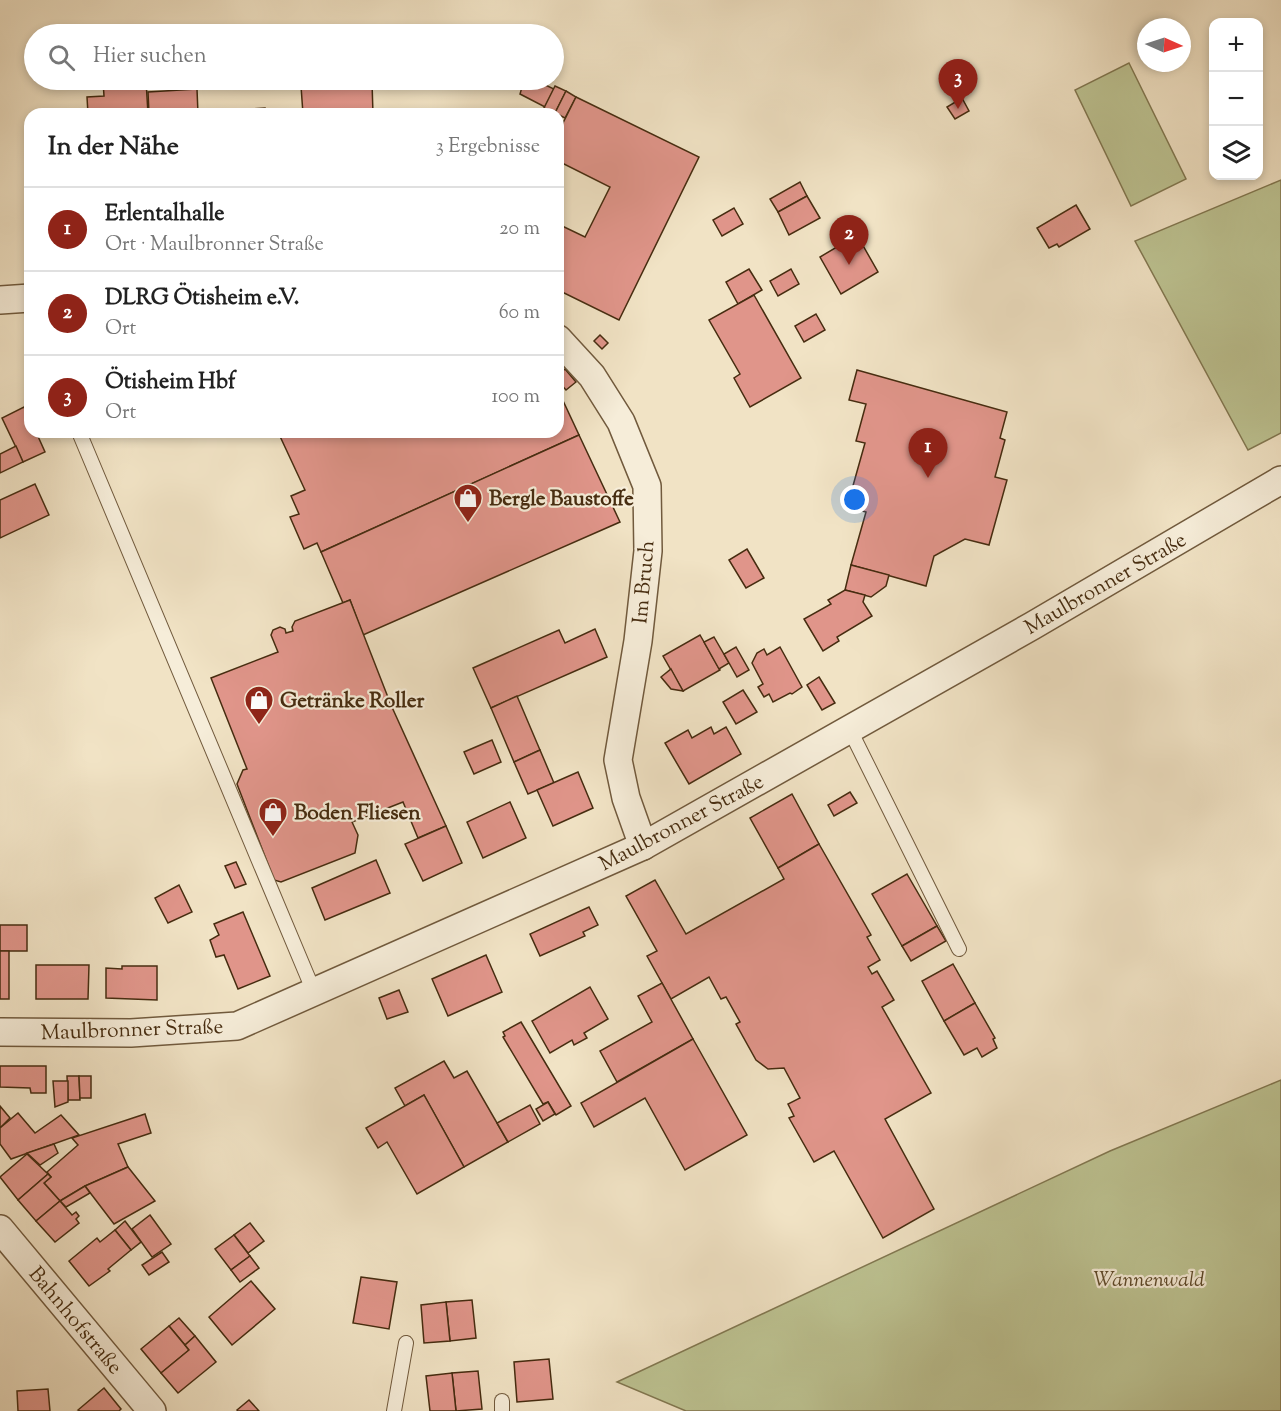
<!DOCTYPE html>
<html lang="de">
<meta charset="utf-8">
<style>
body{margin:0;font-family:"Sorts Mill Goudy",serif;background:#f2f2f2;color:#222}
.controls{position:absolute;right:18px;top:18px;display:grid;overflow:hidden;border-radius:12px;box-shadow:0 3px 9px #0003}
.controls button{width:54px;height:54px;display:grid;place-items:center;padding:0;border:0;border-bottom:2px solid #e0e0e0;background:#fff;color:#222;font:30px sans-serif}
.compass{position:absolute;left:1137px;top:18px;width:54px;height:54px;border-radius:50%;background:#fff;box-shadow:0 3px 9px #0003;rotate:93deg}
.you{position:absolute;left:855px;top:500px;width:21px;height:21px;margin:-15px;border:4px solid #fff;border-radius:50%;background:#1a73e8;box-shadow:0 0 0 9px #1a73e833}
.badge{display:grid;place-items:center;width:39px;height:39px;border-radius:50%;background:#8f2418;color:#fff;font-size:20px;font-weight:700}
.pin{position:absolute;translate:-50% -50px;filter:drop-shadow(0 2px 3px #0008)}
.pin::after{content:'';position:absolute;top:32px;width:21px;height:18px;background:inherit;clip-path:polygon(0 0,100% 0,50% 100%)}
.list{margin:0;padding:0;list-style:none}
h2{display:flex;justify-content:space-between;align-items:center;height:78px;margin:0;padding:0 24px;font-size:26px}
h2 small{font-size:20px;font-weight:400;color:#767676}
.list li{display:grid;grid-template-columns:39px 1fr auto;gap:18px;align-items:center;box-sizing:border-box;height:84px;padding:0 24px;border-top:2px solid #e0e0e0}
.list b{display:block;font-size:22px;white-space:nowrap}
.list p{margin:0;font-size:20px;white-space:nowrap;color:#767676}
.list em{font-size:20px;font-style:normal;color:#767676}
.icon{flex:none;width:33px;height:33px;fill:none;stroke:currentColor;stroke-width:2;stroke-linecap:round;stroke-linejoin:round}
.map{position:relative;flex:none;width:1281px;height:1411px;overflow:hidden}
.search{position:absolute;background:#fff;box-shadow:0 3px 9px #0003;left:24px;top:24px;width:540px;height:66px;display:flex;align-items:center;gap:15px;box-sizing:border-box;padding:0 21px;border-radius:33px;color:#767676;font-size:22px}
.panel{position:absolute;background:#fff;box-shadow:0 3px 9px #0003;left:24px;top:108px;width:540px;height:330px;border-radius:18px}
.map>svg:first-child{display:block}
</style>
<div class="map">
<svg width="1281" height="1411" viewBox="0 0 1281 1411">
<rect width="100%" height="100%" fill="#f1e3c5"/>
<filter id="stains"><feTurbulence type="fractalNoise" baseFrequency=".00333" numOctaves="4"/><feColorMatrix values="0 0 0 0 .2 0 0 0 0 .09 0 0 0 0 .02 0 0 0 .5 -.17"/></filter>
<radialGradient id="worn" r=".72"><stop offset=".6" stop-color="#630" stop-opacity="0"/><stop offset="1" stop-color="#630" stop-opacity=".3"/></radialGradient>
<!-- green -->
<g fill="#bdc392" stroke="#827851" stroke-width="1.5">
<polygon points="1129,63 1186,179 1131,206 1075,90"/>
<polygon points="1281,180 1281,433 1248,450 1135,241"/>
<polygon points="1281,1080 1281,1411 686,1411 617,1382 1110,1151"/>
</g>
<!-- building -->
<g fill="#e0958a" stroke="#462c10" stroke-width="1.5">
<polygon points="146,80 148,114 88,114 87,97 104,96 103,81"/>
<polygon points="524,80 535,80 554,89 545,107 520,94"/>
<polygon points="372,82 373,114 303,114 301,86"/>
<polygon points="555,86 566,91 555,113 544,108"/>
<polygon points="197,89 198,114 149,114 148,92"/>
<polygon points="566,91 576,97 565,118 555,113"/>
<polygon points="576,97 699,157 619,320 558,290 558,224 585,237 610,187 558,161 558,133"/>
<polygon points="962,98 969,111 955,119 947,107"/>
<polygon points="265,108 265,114 237,114 237,110"/>
<polygon points="800,182 807,196 778,212 770,199"/>
<polygon points="807,196 820,218 789,235 778,212"/>
<polygon points="1076,205 1090,229 1059,247 1057,244 1049,248 1037,228"/>
<polygon points="734,208 743,224 722,236 713,220"/>
<polygon points="857,235 878,272 841,294 820,257"/>
<polygon points="749,269 762,290 738,304 726,282"/>
<polygon points="791,269 799,284 778,296 770,281"/>
<polygon points="754,295 801,378 750,407 734,378 740,374 709,320"/>
<polygon points="816,314 825,330 804,342 795,326"/>
<polygon points="600,335 608,343 602,349 594,341"/>
<polygon points="565,369 576,382 566,390 558,381 558,375"/>
<polygon points="857,370 1007,412 1000,438 1005,440 995,477 1007,480 989,545 965,539 934,556 926,586 851,565 866,512 847,507 865,443 856,441 866,404 849,400"/>
<polygon points="558,390 579,435 321,552 317,543 304,549 290,517 299,514 291,496 305,490 278,432 558,432"/>
<polygon points="24,407 30,420 30,432 36,432 45,452 23,462 2,418"/>
<polygon points="579,435 620,522 363,635 350,600 343,603 321,552"/>
<polygon points="16,446 23,462 0,473 0,454"/>
<polygon points="35,484 49,515 0,538 0,500"/>
<polygon points="747,549 764,578 746,588 729,560"/>
<polygon points="851,565 889,575 886,586 871,597 845,590"/>
<polygon points="845,590 865,595 863,602 872,616 837,637 839,641 823,651 804,619 831,604 828,600"/>
<polygon points="350,600 391,705 446,826 418,838 403,802 352,822 358,835 355,853 281,882 274,880 237,784 243,770 247,769 211,678 278,652 271,635 273,630 280,627 285,629 286,633 293,631 292,627 295,621"/>
<polygon points="595,629 607,657 491,708 473,668 559,630 565,643"/>
<polygon points="700,635 720,670 683,691 663,656"/>
<polygon points="714,637 729,663 719,669 704,642"/>
<polygon points="736,647 749,670 737,677 724,654"/>
<polygon points="780,647 802,687 792,694 790,693 773,702 769,694 764,697 758,687 763,684 752,663 757,653 764,649 767,655"/>
<polygon points="671,669 683,691 671,689 661,677"/>
<polygon points="819,677 835,703 822,710 807,685"/>
<polygon points="743,690 757,712 736,724 723,702"/>
<polygon points="517,696 540,750 514,762 491,708"/>
<polygon points="711,727 714,734 726,727 741,754 689,784 665,743 688,730 692,738"/>
<polygon points="492,740 501,762 474,774 464,752"/>
<polygon points="540,750 554,783 528,794 514,762"/>
<polygon points="578,772 593,808 553,826 537,790"/>
<polygon points="850,792 857,803 834,816 828,805"/>
<polygon points="792,794 819,844 778,868 750,818"/>
<polygon points="510,802 526,838 483,858 467,822"/>
<polygon points="446,826 462,863 423,881 405,844"/>
<polygon points="819,844 871,935 867,937 880,960 868,967 872,974 877,971 894,1000 882,1007 931,1093 885,1119 934,1209 883,1238 834,1151 814,1162 789,1118 794,1116 788,1104 800,1098 784,1068 768,1069 756,1060 736,1024 740,1022 726,997 721,999 709,977 671,999 647,956 657,951 626,896 655,880 686,934 784,879 778,868"/>
<polygon points="376,860 390,893 325,920 312,888"/>
<polygon points="236,862 246,884 235,888 225,866"/>
<polygon points="907,874 937,926 902,946 872,894"/>
<polygon points="179,885 192,912 168,923 155,898"/>
<polygon points="589,907 598,925 583,932 585,936 540,956 530,934"/>
<polygon points="243,912 270,976 238,989 224,955 216,957 210,940 219,935 214,924"/>
<rect x="0" y="925" width="27" height="26"/>
<polygon points="937,926 946,941 911,961 902,946"/>
<rect x="0" y="951" width="9" height="48"/>
<polygon points="486,955 502,992 448,1016 432,979"/>
<polygon points="953,964 975,1003 944,1021 922,981"/>
<polygon points="36,965 89,965 88,999 36,999"/>
<polygon points="122,966 157,966 157,1000 106,998 106,968 122,969"/>
<polygon points="662,983 693,1039 617,1082 600,1051 652,1022 638,996"/>
<polygon points="590,987 608,1019 584,1033 587,1038 574,1045 572,1040 550,1053 532,1021"/>
<polygon points="399,990 408,1012 387,1019 379,998"/>
<polygon points="975,1003 995,1038 993,1039 997,1048 982,1057 977,1048 964,1055 944,1021"/>
<polygon points="521,1022 571,1106 556,1115 548,1102 543,1104 503,1037 505,1036 503,1032"/>
<polygon points="693,1039 747,1135 685,1170 645,1098 594,1127 581,1103"/>
<polygon points="444,1061 454,1078 467,1071 508,1142 464,1167 424,1095 405,1106 395,1088"/>
<polygon points="0,1066 46,1066 46,1093 31,1093 30,1088 0,1087"/>
<polygon points="67,1076 79,1076 80,1100 68,1100"/>
<polygon points="79,1076 91,1076 91,1098 80,1098"/>
<polygon points="53,1081 68,1081 68,1102 55,1107"/>
<polygon points="424,1095 464,1167 417,1194 387,1142 378,1148 366,1128"/>
<polygon points="548,1102 555,1114 543,1121 536,1109"/>
<polygon points="530,1105 540,1124 508,1142 497,1123"/>
<polygon points="0,1106 10,1118 0,1128"/>
<polygon points="18,1113 35,1133 61,1115 79,1135 11,1159 0,1144 0,1128"/>
<polygon points="145,1114 151,1133 118,1144 128,1167 85,1186 60,1201 44,1183 51,1177 47,1172 78,1145 72,1138"/>
<polygon points="54,1144 58,1153 40,1165 27,1153"/>
<polygon points="27,1154 48,1174 18,1200 0,1177"/>
<polygon points="128,1167 155,1201 114,1224 85,1186"/>
<polygon points="48,1174 51,1177 44,1183 60,1201 36,1221 18,1200"/>
<polygon points="85,1186 90,1193 66,1207 60,1201"/>
<polygon points="60,1201 72,1215 76,1212 79,1216 76,1219 79,1223 55,1242 36,1221"/>
<polygon points="150,1215 171,1244 152,1257 132,1229"/>
<polygon points="125,1221 141,1242 131,1250 115,1230"/>
<polygon points="250,1223 264,1241 248,1253 234,1235"/>
<polygon points="115,1230 131,1250 108,1269 110,1271 89,1286 69,1261 97,1238 100,1242"/>
<polygon points="234,1235 250,1256 231,1270 215,1249"/>
<polygon points="162,1252 169,1262 149,1275 142,1265"/>
<polygon points="250,1256 259,1268 240,1282 231,1270"/>
<polygon points="361,1277 397,1282 389,1329 353,1323"/>
<polygon points="251,1281 275,1309 232,1345 209,1317"/>
<polygon points="472,1300 476,1338 450,1341 446,1302"/>
<polygon points="446,1302 450,1341 424,1343 421,1305"/>
<polygon points="179,1318 195,1336 185,1345 169,1326"/>
<polygon points="169,1326 189,1350 161,1373 141,1349"/>
<polygon points="195,1336 216,1362 178,1393 161,1373 189,1350 185,1345"/>
<polygon points="549,1359 553,1399 517,1402 514,1362"/>
<polygon points="478,1371 482,1409 456,1411 452,1373"/>
<polygon points="452,1373 456,1411 430,1411 426,1376"/>
<polygon points="104,1388 121,1409 119,1411 80,1411 78,1410"/>
<polygon points="48,1389 50,1411 18,1411 17,1391"/>
<polygon points="249,1400 259,1411 238,1411 237,1410"/>
</g>
<g fill="none" stroke-linecap="round" stroke-linejoin="round">
<!-- service casing -->
<g stroke="#715a3d" stroke-width="16">
<g id="service">
<polyline points="79,432 314,992"/>
<polyline points="850,730 959,949"/>
<polyline points="502,1401 502,1411"/>
<polyline points="394,1411 406,1343"/>
</g>
</g>
<!-- minor casing -->
<g stroke="#715a3d" stroke-width="30">
<g id="minor">
<polyline points="0,300 30,298"/>
<polyline points="558,339 592,376 621,422 647,486 648,551 638,641 618,760 626,798 643,846"/>
<polyline points="0,1032 131,1033 237,1026 643,846 1032,626 1281,480"/>
<polyline points="0,1229 152,1411"/>
</g>
</g>
<!-- service -->
<use href="#service" stroke="#f6edd9" stroke-width="14"/>
<!-- minor -->
<use href="#minor" stroke="#f6edd9" stroke-width="27"/>
</g>
<!-- icons -->
<defs>
<g id="shop-pin" transform="scale(1.5)"><path d="M0 17L-7.5 6A9.5 9.5 0 1 1 7.5 6Z" fill="#8f2418" stroke="#f6edd9"/><path d="M-5-2.5h2.3a2.7 3.5 0 0 1 5.4 0H5L5.5 6h-11ZM-1.5-2.5h3a1.5 2.3 0 0 0-3 0Z" fill="#fff"/></g>
</defs>
<g fill-rule="evenodd">
<use href="#shop-pin" x="468" y="498"/>
<use href="#shop-pin" x="259" y="700"/>
<use href="#shop-pin" x="273" y="812"/>
</g>
<g text-anchor="middle" stroke-width="4.5" stroke-linejoin="round" paint-order="stroke">
<!-- poi labels -->
<g font-size="21" font-weight="bold" fill="#462c10" stroke="#f6edd9" text-anchor="start">
<text x="489" y="505">Bergle Baustoffe</text>
<text x="280" y="707">Getränke Roller</text>
<text x="294" y="819">Boden Fliesen</text>
</g>
<!-- street labels -->
<g font-size="21" fill="#462c10" stroke="#f6edd9">
<text transform="translate(643 582) rotate(-85)" y="7">Im Bruch</text>
<text transform="translate(1105 583) rotate(-30)" y="7">Maulbronner Straße</text>
<text transform="translate(681 822) rotate(-28)" y="7">Maulbronner Straße</text>
<text transform="translate(132 1029) rotate(-2)" y="7">Maulbronner Straße</text>
<text transform="translate(76 1320) rotate(50)" y="7">Bahnhofstraße</text>
</g>
<!-- park labels -->
<g font-size="21" font-style="italic" fill="#5e4a2a" stroke="#f6edd9">
<text x="1149" y="1286">Wannenwald</text>
</g>
</g>
<rect width="100%" height="100%" filter="url(#stains)"/>
<rect width="100%" height="100%" fill="url(#worn)"/>
</svg>
<div class="controls">
<button>+</button>
<button>−</button>
<button><svg class="icon" aria-label="layers" viewBox="0 0 24 24"><path d="M12 4l9 5-9 5-9-5zM3 14l9 5 9-5"/></svg></button>
</div>
<svg class="compass" viewBox="-18 -18 36 36"><path d="M0-13l5 13h-10z" fill="#e53935"/><path d="M0 13l5-13h-10z" fill="#767676"/></svg>
<div class="you"></div>
<div class="pin badge" style="left:928px;top:478px">1</div>
<div class="pin badge" style="left:849px;top:265px">2</div>
<div class="pin badge" style="left:958px;top:109px">3</div>
<div class="search"><svg class="icon" aria-label="search" viewBox="0 0 24 24"><circle cx="10" cy="10" r="6"/><path d="M15 15l6 6"/></svg>Hier suchen</div>
<section class="panel">
<h2>In der Nähe<small>3 Ergebnisse</small></h2>
<ul class="list">
<li><span class="badge">1</span><div><b>Erlentalhalle</b><p>Ort · Maulbronner Straße</p></div><em>20 m</em></li>
<li><span class="badge">2</span><div><b>DLRG Ötisheim e.V.</b><p>Ort</p></div><em>60 m</em></li>
<li><span class="badge">3</span><div><b>Ötisheim Hbf</b><p>Ort</p></div><em>100 m</em></li>
</ul>
</section>
</div>
